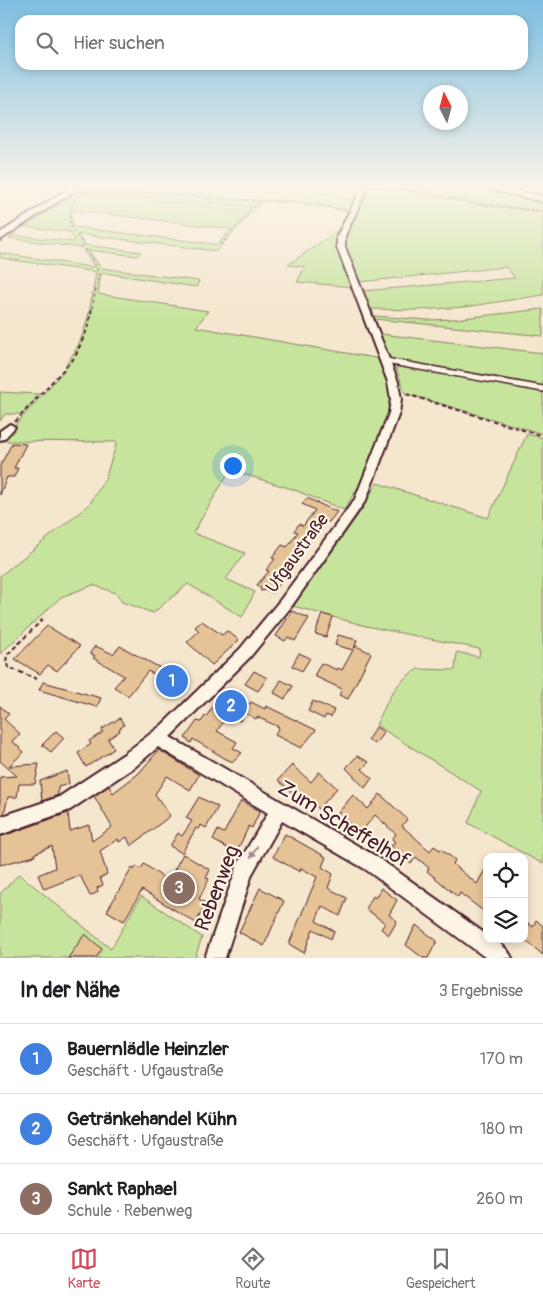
<!DOCTYPE html>
<html lang="de">
<meta charset="utf-8">
<style>
body{margin:0;font-family:Pangolin,sans-serif;background:#f2f2f2;color:#202124}
.controls{position:absolute;right:15px;bottom:15px;display:grid;overflow:hidden;border-radius:10px;box-shadow:0 2px 8px #0003}
.controls button{width:45px;height:45px;display:grid;place-items:center;padding:0;border:0;border-bottom:1px solid #e0e0e0;background:#fff;color:#202124;font:25px sans-serif}
.compass{position:absolute;left:423px;top:85px;width:45px;height:45px;border-radius:50%;background:#fff;box-shadow:0 2px 8px #0003;rotate:354deg}
.you{position:absolute;left:232px;top:465px;width:18px;height:18px;margin:-12px;border:4px solid #fff;border-radius:50%;background:#1a73e8;box-shadow:0 0 0 8px #1a73e833}
.badge{display:grid;place-items:center;width:32px;height:32px;border-radius:50%;background:#d1495b;color:#fff;font-size:16px;font-weight:700}
.pin{position:absolute;translate:-50% -50%;border:2px solid #fff;box-shadow:0 1px 5px #0006}
.list{margin:0;padding:0;list-style:none}
h2{display:flex;justify-content:space-between;align-items:center;height:65px;margin:0;padding:0 20px;font-size:21px}
h2 small{font-size:16px;font-weight:400;color:#757577}
.list li{display:grid;grid-template-columns:32px 1fr auto;gap:15px;align-items:center;box-sizing:border-box;height:70px;padding:0 20px;border-top:1px solid #e0e0e0}
.list b{display:block;font-size:19px;white-space:nowrap}
.list p{margin:0;font-size:16px;white-space:nowrap;color:#757577}
.list em{font-size:16px;font-style:normal;color:#757577}
.icon{flex:none;width:28px;height:28px;fill:none;stroke:currentColor;stroke-width:2;stroke-linecap:round;stroke-linejoin:round}
.map{position:relative;flex:none;width:543px;height:958px;overflow:hidden}
.search{position:absolute;background:#fff;box-shadow:0 2px 8px #0003;left:15px;right:15px;top:15px;height:55px;display:flex;align-items:center;gap:12px;box-sizing:border-box;padding:0 18px;border-radius:15px;color:#757577;font-size:19px}
.sheet{height:275px;background:#fff}
nav{display:flex;justify-content:space-around;align-items:center;box-sizing:border-box;height:70px;border-top:1px solid #e0e0e0;background:#fff;font-size:14px;color:#757577}
nav a{display:grid;justify-items:center;gap:2px}
nav .on{color:#d1495b}
.map>svg:first-child{display:block}
</style>
<div class="map">
<svg width="543" height="958" viewBox="0 0 543 958">
<rect width="100%" height="100%" fill="#f5e6ce"/>
<filter id="ink" filterUnits="userSpaceOnUse"><feTurbulence type="fractalNoise" baseFrequency=".02" numOctaves="2"/><feDisplacementMap in="SourceGraphic" scale="10" xChannelSelector="R" yChannelSelector="G"/><feConvolveMatrix kernelMatrix="1 2 1 2 8 2 1 2 1" color-interpolation-filters="sRGB"/></filter>
<g filter="url(#ink)">
<!-- green -->
<g fill="#c6e49c" stroke="#888264" fill-rule="evenodd">
<path d="M 87,187 L 104,187 L 236,199 L 295,201 L 304,189 L 356,200 L 349,212 L 315,205 L 262,201 L 216,251 L 78,234 L 85,245 L 141,252 L 137,256 L 88,250 L 101,268 L 199,281 L 196,287 L 105,273 L 101,274 L 98,294 L 208,311 L 196,327 L 381,359 L 392,389 L 393,402 L 360,484 L 344,510 L 292,489 L 230,470 L 193,533 L 245,553 L 226,579 L 255,592 L 242,617 L 188,584 L 153,613 L 122,602 L 116,593 L 93,585 L 61,597 L 0,654 L 0,576 L 89,505 L 105,479 L 117,442 L 1,441 L 68,366 L 65,365 C 87,340 91,304 96,272 L 0,258 L 0,253 L 91,267 L 94,266 L 82,248 L 9,238 L 14,235 L 73,242 L 75,240 L 70,232 L 25,227 L 78,191 L 79,195 L 82,189 ZM 83,191 L 250,207 L 251,208 L 248,211 L 82,193 ZM 73,210 L 231,229 L 218,244 L 214,244 L 73,227 L 71,214 Z"/>
<path d="M 367,187 L 388,187 L 476,204 L 543,212 L 543,295 L 465,307 L 419,310 L 372,309 L 374,316 L 428,320 L 454,319 L 543,309 L 543,336 L 375,319 L 381,334 L 543,353 L 543,388 L 393,360 L 389,357 C 380,338 341,254 343,239 C 345,226 359,198 367,187 ZM 506,267 L 515,278 L 362,291 L 359,282 Z"/>
<polygon points="400,187 486,187 543,201 543,211 476,203"/>
<polygon points="338,230 340,231 353,287 297,282 305,267 288,265"/>
<polygon points="395,365 543,390 543,434 405,393"/>
<polygon points="0,392 37,394 40,394 23,414 5,414 0,421"/>
<path d="M 527,434 L 543,438 L 543,864 L 468,823 L 481,791 L 376,725 C 388,701 393,683 418,669 L 455,670 L 457,652 L 479,657 L 480,649 L 366,626 L 293,606 L 361,511 L 377,483 L 488,518 Z"/>
<polygon points="19,874 111,949 141,896 202,937 195,958 0,958 0,894"/>
</g>
<!-- building -->
<g fill="#e5c397" stroke="#4a1f2b">
<polygon points="12,443 26,444 14,468 18,468 14,477 7,477 0,495 0,466"/>
<polygon points="307,498 337,512 329,522 324,521 282,577 284,578 273,593 266,590 261,591 260,587 257,585 269,571 266,570 275,559 272,558 282,545 287,547 298,532 294,531 299,524 303,526 315,510 302,504"/>
<polygon points="292,611 309,618 295,641 288,637 285,641 276,636"/>
<polygon points="322,614 333,617 326,637 315,634"/>
<polygon points="202,621 222,635 227,631 239,640 212,665 187,642 199,631 195,627"/>
<polygon points="47,626 80,646 57,671 48,665 40,674 15,659"/>
<polygon points="338,635 357,640 354,649 356,646 371,653 348,699 339,695 342,689 314,676 321,663 337,670 338,668 342,670 353,650 335,645"/>
<polygon points="95,646 113,654 120,646 186,682 173,699 160,692 164,686 161,685 165,680 148,671 128,696 114,687 124,676 93,658 95,656 90,653"/>
<polygon points="299,653 310,658 302,671 292,666"/>
<polygon points="254,671 267,678 258,691 245,684"/>
<polygon points="281,680 293,686 285,699 274,693"/>
<polygon points="43,682 47,683 101,698 97,707 39,690"/>
<polygon points="223,691 250,704 251,702 265,709 266,706 316,730 301,748 275,735 279,727 257,717 256,719 245,713 240,721 228,715 217,731 237,742 233,748 242,753 233,762 226,759 193,739 191,743 185,738 197,721 201,722 205,716 206,717"/>
<polygon points="313,701 334,710 331,717 326,715 324,719 308,711"/>
<polygon points="0,706 9,714 4,719 20,734 12,741 24,752 9,766 39,764 35,784 19,784 17,797 8,797 4,814 0,815 0,777 17,776 0,761"/>
<polygon points="120,718 124,725 119,729 120,731 108,739 114,749 86,767 78,753 91,744 89,741 103,732 102,729"/>
<polygon points="376,727 384,732 375,744 368,739"/>
<polygon points="56,731 64,738 51,752 42,745"/>
<polygon points="159,750 199,775 190,790 167,776 155,794 170,816 131,846 127,837 119,842 118,839 100,851 107,874 100,878 103,885 97,888 98,892 90,896 80,875 44,889 38,875 55,868 52,846 34,854 35,856 0,865 0,837 68,813 70,831 89,825 92,841 112,827 94,796 109,786 113,793 138,774"/>
<polygon points="357,756 369,762 362,769 372,778 365,788 346,768"/>
<polygon points="292,765 311,782 319,772 337,788 319,809 301,793 297,797 278,780"/>
<polygon points="67,771 69,784 58,787 58,795 42,801 40,781"/>
<polygon points="380,794 407,819 402,826 430,851 434,846 440,850 441,849 455,860 453,864 477,884 487,866 487,914 460,893 458,897 427,871 429,868 416,857 411,864 391,846 395,842 392,839 396,834 375,815 360,833 338,813 353,795 368,809"/>
<polygon points="199,797 218,807 206,828 201,825 198,829 196,828 182,853 170,846 178,833 182,836 192,821 186,818"/>
<polygon points="241,801 260,811 252,828 249,826 236,853 213,840 218,830 224,833"/>
<polygon points="285,834 326,857 322,867 333,874 328,888 347,898 340,916 322,906 316,921 334,931 331,939 313,929 304,953 289,944 317,877 301,868 300,872 273,857"/>
<polygon points="183,854 210,870 206,878 209,879 199,899 206,903 196,923 142,890 124,921 107,911 132,868 134,870 136,866 141,869 144,864 168,881"/>
<polygon points="260,888 284,901 264,946 239,932"/>
<polygon points="381,888 397,900 389,915 397,921 389,935 381,929 385,923 366,909 373,896 375,898"/>
<polygon points="524,920 533,927 536,920 543,926 543,955 524,939"/>
<polygon points="416,925 437,941 428,958 423,958 406,945"/>
<polygon points="85,934 102,949 96,958 68,958"/>
</g>
<g fill="none" stroke-linecap="round" stroke-linejoin="round">
<!-- lane casing -->
<g stroke="#4a1f2b" stroke-width="8">
<polyline id="lane" points="386,361 543,389"/>
</g>
<!-- street casing -->
<g stroke="#4a1f2b" stroke-width="4">
<g id="street">
<path d="M 362,187 L 368,187 L 345,236 L 345,247 L 398,382 L 401,399 L 399,413 L 366,500 L 291,607 L 250,657 L 170,737 L 377,857 L 487,935 L 487,939 C 497,939 508,949 512,958 L 486,958 L 365,869 L 282,821 L 252,874 L 225,958 L 205,958 L 238,864 L 268,813 L 158,747 L 136,766 L 70,810 L 0,835 L 0,817 L 59,797 L 124,754 L 162,725 L 240,649 L 281,599 L 355,499 L 389,413 L 391,399 L 388,382 L 337,247 L 337,236 Z"/>
<polygon points="10,424 15,427 4,439 0,440 0,431"/>
</g>
</g>
<!-- secondary casing -->
<g stroke="#4a1f2b" stroke-width="4">
<g id="secondary">
<polygon points="71,187 80,187 0,240 0,233"/>
<polygon points="489,187 503,187 543,196 543,202 490,189"/>
</g>
</g>
<!-- path-far1 -->
<g stroke="#4a1f2b" stroke-width="1" stroke-dasharray="3 2.5" stroke-linecap="butt">
<polyline points="92,187 230,200 306,203 346,210"/>
<polyline points="394,187 476,204 543,211"/>
<polyline points="78,195 70,210 70,225 95,264 99,274 92,309"/>
<polyline points="220,245 260,200"/>
</g>
<!-- path -->
<g stroke="#4a1f2b" stroke-width="2" stroke-dasharray="4.5 3" stroke-linecap="butt">
<polyline points="406,394 543,436"/>
<polyline points="15,422 75,357 88,327 92,308"/>
<polyline points="37,679 8,667 6,662 7,655 45,617"/>
</g>
<!-- lane -->
<use href="#lane" stroke="#fcf5e5" stroke-width="5"/>
<!-- street -->
<use href="#street" fill="#fcf5e5" fill-rule="evenodd"/>
<!-- secondary -->
<use href="#secondary" fill="#fcf5e5" fill-rule="evenodd"/>
</g>
<!-- one-way arrows -->
<defs><path id="oneway-solid" d="M-6-.8H1V-3.2L6.5 0L1 3.2V.8H-6Z" transform="scale(1.25)"/></defs>
<use fill="#a38a88" href="#oneway-solid" transform="translate(254 852) rotate(120)"/>
</g>
<!-- sky -->
<linearGradient id="sky" x2="0" y2="1"><stop stop-color="#7dbee2"/><stop offset="0.58" stop-color="#faf4e9"/><stop offset="1" stop-color="#faf4e9" stop-opacity="0"/></linearGradient>
<rect width="543" height="321" fill="url(#sky)"/>
<g text-anchor="middle" stroke-width="4.5" stroke-linejoin="round" paint-order="stroke">
<!-- street labels -->
<g font-size="18" fill="#4a1f2b" stroke="#fcf5e5">
<text transform="translate(297 553) rotate(-54)" y="6">Ufgaustraße</text>
</g>
<!-- near-street labels -->
<g font-size="21" fill="#4a1f2b" stroke="#fcf5e5">
<text transform="translate(344 824) rotate(31)" y="7">Zum Scheffelhof</text>
<text transform="translate(217 888) rotate(-69)" y="7">Rebenweg</text>
</g>
</g>
</svg>
<div class="controls">
<button><svg class="icon" aria-label="locate" viewBox="0 0 24 24"><circle cx="12" cy="12" r="6"/><path d="M12 2v4M12 18v4M2 12h4M18 12h4"/></svg></button>
<button><svg class="icon" aria-label="layers" viewBox="0 0 24 24"><path d="M12 4l9 5-9 5-9-5zM3 14l9 5 9-5"/></svg></button>
</div>
<svg class="compass" viewBox="-18 -18 36 36"><path d="M0-13l5 13h-10z" fill="#e53935"/><path d="M0 13l5-13h-10z" fill="#757577"/></svg>
<div class="you"></div>
<div class="pin badge" style="left:172px;top:681px;background:#3f7fe0">1</div>
<div class="pin badge" style="left:231px;top:706px;background:#3f7fe0">2</div>
<div class="pin badge" style="left:179px;top:888px;background:#8d6e63">3</div>
<div class="search"><svg class="icon" aria-label="search" viewBox="0 0 24 24"><circle cx="10" cy="10" r="6"/><path d="M15 15l6 6"/></svg>Hier suchen</div>
</div>
<section class="sheet">
<h2>In der Nähe<small>3 Ergebnisse</small></h2>
<ul class="list">
<li><span class="badge" style="background:#3f7fe0">1</span><div><b>Bauernlädle Heinzler</b><p>Geschäft · Ufgaustraße</p></div><em>170 m</em></li>
<li><span class="badge" style="background:#3f7fe0">2</span><div><b>Getränkehandel Kühn</b><p>Geschäft · Ufgaustraße</p></div><em>180 m</em></li>
<li><span class="badge" style="background:#8d6e63">3</span><div><b>Sankt Raphael</b><p>Schule · Rebenweg</p></div><em>260 m</em></li>
</ul>
</section>
<nav>
<a class="on"><svg class="icon" aria-label="map" viewBox="0 0 24 24"><path d="M3 6l6-2 6 2 6-2v14l-6 2-6-2-6 2zM9 4v14M15 6v14"/></svg>Karte</a>
<a><svg class="icon" aria-label="directions" viewBox="0 0 24 24"><path d="M12 3l9 9-9 9-9-9zM9 14v-3h6M13 9l2 2-2 2"/></svg>Route</a>
<a><svg class="icon" aria-label="saved" viewBox="0 0 24 24"><path d="M7 4h10v16l-5-4-5 4z"/></svg>Gespeichert</a>
</nav>
